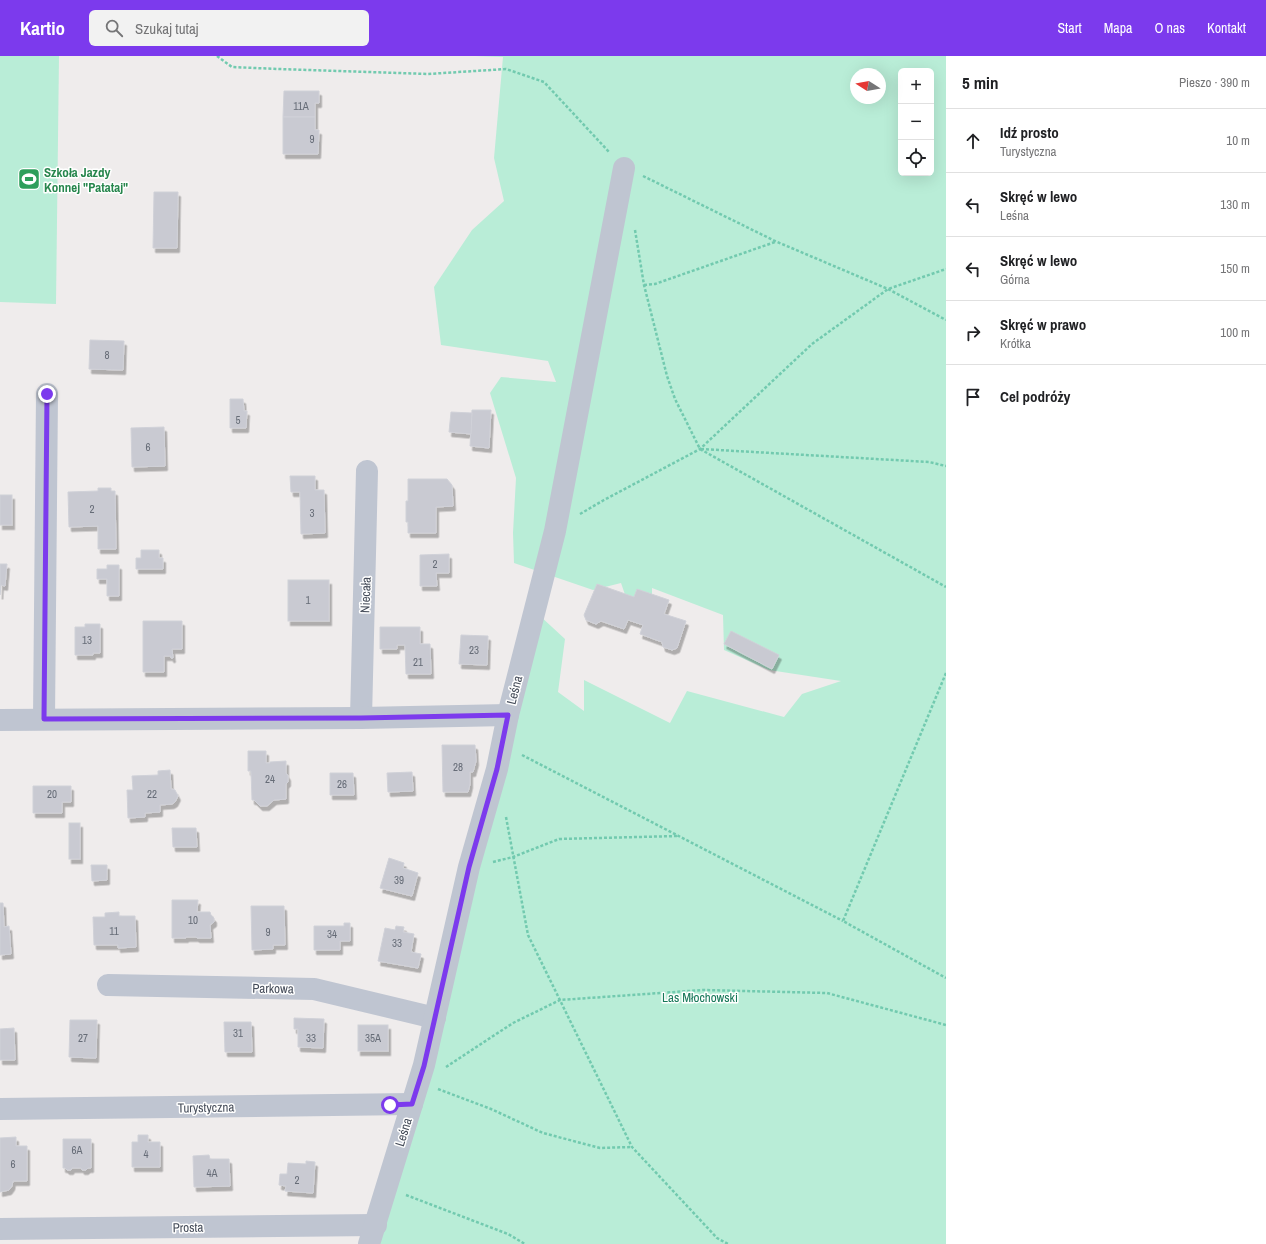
<!DOCTYPE html>
<html lang="pl">
<meta charset="utf-8">
<style>
body{margin:0;font-family:"Archivo Narrow",sans-serif;background:#f2f2f2;color:#202124}
.controls{position:absolute;right:12px;top:12px;display:grid;overflow:hidden;border-radius:6px;box-shadow:0 4px 16px #0002}
.controls button{width:36px;height:36px;display:grid;place-items:center;padding:0;border:0;border-bottom:1px solid #e0e0e0;background:#fff;color:#202124;font:20px sans-serif}
.compass{position:absolute;left:850px;top:12px;width:36px;height:36px;border-radius:50%;background:#fff;box-shadow:0 4px 16px #0002;rotate:281deg}
.stop{position:absolute;width:12px;height:12px;margin:-9px;border:3px solid #7c3aed;border-radius:50%;background:#fff}
.stop.end{background:#7c3aed;border-color:#fff;box-shadow:0 1px 4px #0008}
.list{margin:0;padding:0;list-style:none}
h2{display:flex;justify-content:space-between;align-items:center;height:52px;margin:0;padding:0 16px;font-size:17px}
h2 small{font-size:13px;font-weight:400;color:#757577}
.list li{display:grid;grid-template-columns:26px 1fr auto;gap:12px;align-items:center;box-sizing:border-box;height:64px;padding:0 16px;border-top:1px solid #e0e0e0}
.list b{display:block;font-size:15px;white-space:nowrap}
.list p{margin:0;font-size:13px;white-space:nowrap;color:#757577}
.list em{font-size:13px;font-style:normal;color:#757577}
.icon{flex:none;width:22px;height:22px;fill:none;stroke:currentColor;stroke-width:2;stroke-linecap:round;stroke-linejoin:round}
.map{position:relative;flex:none;width:946px;height:1188px;overflow:hidden}
header{display:flex;align-items:center;gap:24px;box-sizing:border-box;height:56px;padding:0 20px;background:#7c3aed;color:#fff}
header strong{font-size:19px}
nav{display:flex;gap:22px;margin-inline-start:auto;font-size:14px}
.search{width:280px;height:36px;background:#f2f2f2;display:flex;align-items:center;gap:10px;box-sizing:border-box;padding:0 14px;border-radius:6px;color:#757577;font-size:15px}
main{display:flex}
aside{flex:1;background:#fff}
.map>svg:first-child{display:block}
</style>
<header>
<strong>Kartio</strong>
<div class="search"><svg class="icon" aria-label="search" viewBox="0 0 24 24"><circle cx="10" cy="10" r="6"/><path d="M15 15l6 6"/></svg>Szukaj tutaj</div>
<nav><a>Start</a><a>Mapa</a><a>O nas</a><a>Kontakt</a></nav>
</header>
<main>
<div class="map">
<svg width="946" height="1188" viewBox="0 0 946 1188">
<defs>
<filter id="shadow"><feDropShadow dx="2.5" dy="4.5" stdDeviation="0" flood-color="#0004"/></filter>
</defs>
<rect width="100%" height="100%" fill="#efecec"/>
<!-- green -->
<g fill="#b9edd7" fill-rule="evenodd">
<polygon points="0,0 59,0 56,248 0,246"/>
<path d="M 475,0 L 946,0 L 946,1188 L 377,1188 L 539,559 L 565,583 L 558,636 L 584,655 L 584,624 L 670,667 L 687,635 L 784,661 L 802,638 L 841,625 L 769,614 L 724,594 L 723,559 L 652,532 L 652,550 L 629,550 L 621,527 L 593,534 L 514,507 L 513,477 L 516,422 L 490,337 L 501,321 L 556,326 L 548,305 L 441,289 L 434,231 L 472,174 L 504,145 L 494,102 L 503,1 ZM 901,15 L 931,15 L 931,117 L 901,117 ZM 856,18 L 880,18 L 880,42 L 856,42 Z"/>
</g>
<!-- building -->
<g fill="#c9cad2" stroke="#d0d1d8" filter="url(#shadow)">
<polygon points="284,35 319,35 319,47 315,47 315,61 283,61"/>
<polygon points="283,61 315,61 315,74 319,74 318,98 283,98"/>
<polygon points="154,136 178,136 177,192 153,192"/>
<polygon points="90,284 124,285 123,314 89,313"/>
<polygon points="230,343 243,343 244,355 247,355 246,372 230,372"/>
<polygon points="472,354 491,354 489,392 470,390"/>
<polygon points="451,356 472,357 471,378 449,376"/>
<polygon points="164,371 165,410 132,411 131,372"/>
<polygon points="290,420 315,420 315,434 324,434 325,477 301,478 300,436 291,436"/>
<polygon points="408,423 447,423 452,429 453,450 436,451 436,477 408,477 408,466 406,466 406,445 408,445"/>
<polygon points="98,432 111,432 111,435 115,435 116,493 98,493 98,470 69,471 68,436 98,435"/>
<rect x="0" y="439" width="12" height="30"/>
<polygon points="141,494 159,494 159,502 163,502 163,513 136,513 136,502 141,502"/>
<polygon points="449,498 449,517 436,517 437,530 420,530 420,499"/>
<polygon points="0,508 7,508 5,530 1,529 0,539"/>
<polygon points="107,509 119,509 119,540 107,540 107,523 97,523 97,513 107,513"/>
<rect x="288" y="524" width="41" height="41"/>
<polygon points="597,528 634,541 637,533 669,544 664,558 686,565 677,592 672,594 663,591 662,586 640,578 643,569 628,564 624,573 601,565 596,568 586,564 584,559"/>
<polygon points="143,565 182,565 182,593 172,593 173,602 171,602 171,600 164,600 164,616 143,616"/>
<polygon points="85,568 100,568 100,597 93,597 93,599 75,599 75,571 85,571"/>
<polygon points="380,571 420,571 420,588 430,588 431,618 406,618 405,589 397,589 397,593 380,593"/>
<polygon points="731,575 779,599 772,613 724,588"/>
<polygon points="461,579 488,580 487,609 459,608"/>
<polygon points="442,689 475,689 476,705 473,716 470,716 470,728 468,736 443,736"/>
<polygon points="248,695 266,695 266,707 270,707 270,706 286,705 286,717 288,720 288,726 286,728 286,743 274,744 267,750 260,750 254,744 252,744 251,715 248,715"/>
<polygon points="170,714 171,733 175,734 178,740 175,746 172,748 160,749 160,756 145,757 145,761 128,762 127,734 133,734 132,720 158,719 158,715"/>
<polygon points="412,716 413,735 388,736 387,717"/>
<polygon points="330,717 353,717 354,739 330,739"/>
<polygon points="33,730 71,730 71,746 62,746 62,757 33,757"/>
<rect x="69" y="767" width="11" height="36"/>
<polygon points="172,772 196,772 197,791 173,791"/>
<polygon points="389,802 404,807 403,812 418,817 412,840 380,832"/>
<polygon points="91,809 107,809 107,824 92,825"/>
<polygon points="172,844 198,844 197,856 210,856 211,859 214,862 214,866 210,869 211,882 197,882 196,881 186,881 186,882 172,882"/>
<polygon points="0,847 3,847 4,871 9,870 11,898 0,899"/>
<polygon points="251,850 284,850 285,889 273,889 273,893 252,894"/>
<polygon points="119,856 119,860 135,860 136,891 118,892 118,889 94,889 93,861 105,861 105,857"/>
<polygon points="344,867 350,867 350,885 340,885 340,894 314,894 314,870 344,870"/>
<polygon points="396,870 404,871 403,876 414,878 411,896 421,898 418,912 378,905 385,872 395,874"/>
<polygon points="294,962 324,963 323,992 298,991 298,973 294,973"/>
<polygon points="70,964 97,964 96,1002 69,1001"/>
<polygon points="224,966 251,966 252,996 225,996"/>
<rect x="358" y="969" width="30" height="26"/>
<polygon points="14,972 15,1004 0,1004 0,973"/>
<polygon points="138,1079 148,1079 148,1086 160,1086 160,1111 132,1111 132,1086 138,1086"/>
<polygon points="16,1081 16,1090 27,1090 27,1125 13,1125 12,1130 9,1134 0,1136 0,1082"/>
<polygon points="63,1083 91,1083 91,1112 88,1112 86,1114 82,1114 81,1112 72,1112 71,1114 67,1114 65,1112 63,1112"/>
<polygon points="209,1099 210,1103 229,1103 230,1130 194,1131 193,1100"/>
<polygon points="306,1105 315,1106 313,1137 285,1135 286,1130 279,1129 280,1118 287,1118 288,1107 306,1108"/>
</g>
<g fill="none" stroke-linecap="round" stroke-linejoin="round">
<!-- path -->
<g stroke="#72caaf" stroke-width="2.5" stroke-dasharray="3 2" stroke-linecap="butt">
<polyline points="217,0 232,11 278,13 428,18 506,13 544,26 610,97"/>
<polyline points="643,120 775,185 888,233 946,264"/>
<polyline points="635,174 644,229 667,320 675,343 700,393 946,531"/>
<polyline points="644,229 655,228 775,186"/>
<polyline points="701,393 929,406 946,410"/>
<polyline points="580,458 604,444 700,393 812,288 888,233 946,213"/>
<polyline points="946,617 843,865 946,922"/>
<polyline points="522,699 843,865"/>
<polyline points="506,761 528,879 632,1091 717,1182 728,1188"/>
<polyline points="493,806 513,801 559,783 678,780"/>
<polyline points="446,1011 513,967 560,944 703,934 827,937 946,969"/>
<polyline points="438,1033 491,1053 543,1077 600,1092 632,1091"/>
<polyline points="406,1139 508,1178 525,1188"/>
</g>
<!-- minor -->
<g stroke="#bfc5d1" stroke-width="22">
<polyline points="361,662 367,415"/>
<polyline points="44,663 47,338"/>
<polyline points="0,664 361,662 508,659"/>
<polyline points="108,929 314,933 435,962"/>
<polyline points="0,1053 412,1048"/>
<polyline points="0,1173 376,1169"/>
<polyline points="369,1188 424,1009 469,811 497,713 508,659 555,475 624,112"/>
</g>
</g>
<g fill="none" stroke-linecap="round" stroke-linejoin="round">
<!-- route -->
<polyline stroke="#7c3aed" stroke-width="5" points="47,338 44,663 361,662 508,659 497,713 469,811 424,1010 412,1048 390,1049"/>
</g>
<!-- icons -->
<defs>
<g id="stadium-square" transform="scale(1.15)"><rect x="-9" y="-9" width="18" height="18" rx="4" fill="#2e9e5b" stroke="#fff"/><path d="M0-5a6.5 5 0 1 0 0 10a6.5 5 0 1 0 0-10ZM-3.5-1.8h7v3.6h-7Z" fill="#fff"/></g>
</defs>
<g fill-rule="evenodd">
<use href="#stadium-square" x="29" y="123"/>
</g>
<g text-anchor="middle" stroke-width="3" stroke-linejoin="round" paint-order="stroke">
<!-- number labels -->
<g font-size="11" fill="#666c77">
<text x="301" y="54">11A</text>
<text x="312" y="87">9</text>
<text x="107" y="303">8</text>
<text x="238" y="368">5</text>
<text x="148" y="395">6</text>
<text x="92" y="457">2</text>
<text x="312" y="461">3</text>
<text x="435" y="512">2</text>
<text x="308" y="548">1</text>
<text x="87" y="588">13</text>
<text x="474" y="598">23</text>
<text x="418" y="610">21</text>
<text x="458" y="715">28</text>
<text x="270" y="727">24</text>
<text x="342" y="732">26</text>
<text x="52" y="742">20</text>
<text x="152" y="742">22</text>
<text x="399" y="828">39</text>
<text x="193" y="868">10</text>
<text x="114" y="879">11</text>
<text x="268" y="880">9</text>
<text x="332" y="882">34</text>
<text x="397" y="891">33</text>
<text x="238" y="981">31</text>
<text x="83" y="986">27</text>
<text x="311" y="986">33</text>
<text x="373" y="986">35A</text>
<text x="77" y="1098">6A</text>
<text x="146" y="1102">4</text>
<text x="13" y="1112">6</text>
<text x="212" y="1121">4A</text>
<text x="297" y="1128">2</text>
</g>
<!-- leisure labels -->
<g font-size="13" font-weight="bold" fill="#27864d" stroke="#fff" text-anchor="start">
<text x="44" y="121">Szkoła Jazdy<tspan x="44" dy="15">Konnej "Patataj"</tspan></text>
</g>
<!-- street labels -->
<g font-size="13" fill="#454c59" stroke="#fff">
<text transform="translate(365 539) rotate(-88)" y="5">Niecała</text>
<text transform="translate(514 634) rotate(-76)" y="5">Leśna</text>
<text transform="translate(273 932) rotate(1)" y="5">Parkowa</text>
<text transform="translate(206 1051) rotate(-1)" y="5">Turystyczna</text>
<text transform="translate(403 1076) rotate(-73)" y="5">Leśna</text>
<text transform="translate(188 1171) rotate(-1)" y="5">Prosta</text>
</g>
<!-- park labels -->
<g font-size="13" fill="#177859" stroke="#fff">
<text x="700" y="946">Las Młochowski</text>
</g>
</g>
</svg>
<div class="controls">
<button>+</button>
<button>−</button>
<button><svg class="icon" aria-label="locate" viewBox="0 0 24 24"><circle cx="12" cy="12" r="6"/><path d="M12 2v4M12 18v4M2 12h4M18 12h4"/></svg></button>
</div>
<svg class="compass" viewBox="-18 -18 36 36"><path d="M0-13l5 13h-10z" fill="#e53935"/><path d="M0 13l5-13h-10z" fill="#757577"/></svg>
<div class="stop" style="left:390px;top:1049px"></div>
<div class="stop end" style="left:47px;top:338px"></div>
</div>
<aside>
<h2>5 min<small>Pieszo · 390 m</small></h2>
<ul class="list">
<li><svg class="icon" aria-label="ahead" viewBox="0 0 24 24"><path d="M12 20V5M6 11l6-6 6 6"/></svg><div><b>Idź prosto</b><p>Turystyczna</p></div><em>10 m</em></li>
<li><svg class="icon" aria-label="left" viewBox="0 0 24 24"><path d="M17 20v-9H6M10 6l-5 5 5 5"/></svg><div><b>Skręć w lewo</b><p>Leśna</p></div><em>130 m</em></li>
<li><svg class="icon" aria-label="left" viewBox="0 0 24 24"><path d="M17 20v-9H6M10 6l-5 5 5 5"/></svg><div><b>Skręć w lewo</b><p>Górna</p></div><em>150 m</em></li>
<li><svg class="icon" aria-label="right" viewBox="0 0 24 24"><path d="M7 20v-9h11M14 6l5 5-5 5"/></svg><div><b>Skręć w prawo</b><p>Krótka</p></div><em>100 m</em></li>
<li><svg class="icon" aria-label="arrive" viewBox="0 0 24 24"><path d="M6 21V4h12l-3 4 3 4H6"/></svg><div><b>Cel podróży</b></div></li>
</ul>
</aside>
</main>
